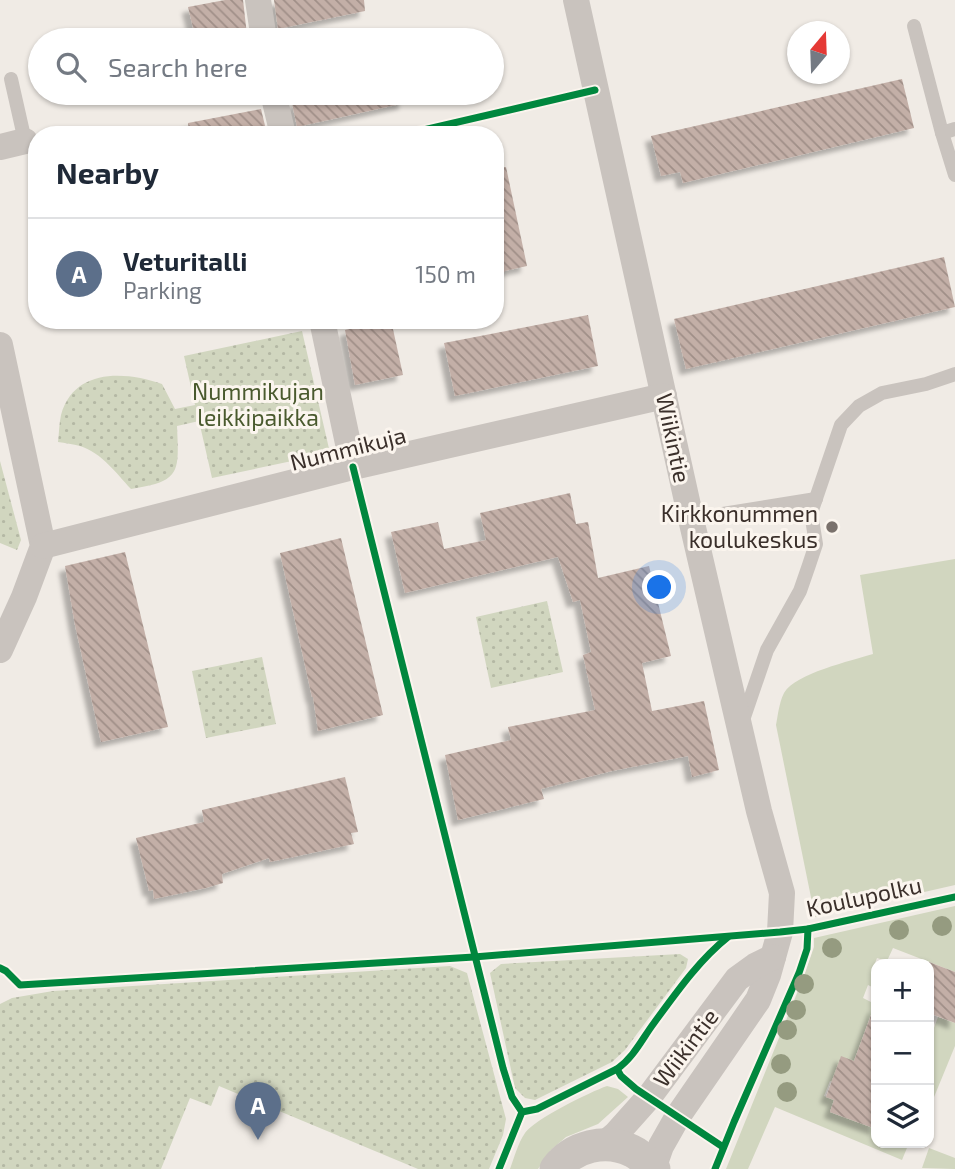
<!DOCTYPE html>
<meta charset="utf-8">
<style>
body{margin:0;font-family:"Exo 2",sans-serif;background:#f2f2f3;color:#1f2937}
.controls{position:absolute;right:21px;bottom:21px;display:grid;overflow:hidden;border-radius:14px;box-shadow:0 2px 5px #0004}
.controls button{width:63px;height:63px;display:grid;place-items:center;padding:0;border:0;border-bottom:2px solid #e0e1e3;background:#fff;color:#1f2937;font:35px sans-serif}
.compass{position:absolute;left:787px;top:21px;width:63px;height:63px;border-radius:50%;background:#fff;box-shadow:0 2px 5px #0004;rotate:19deg}
.you{position:absolute;left:660px;top:588px;width:24px;height:24px;margin:-18px;border:5px solid #fff;border-radius:50%;background:#1a73e8;box-shadow:0 0 0 10px #1a73e833}
.badge{display:grid;place-items:center;width:46px;height:46px;border-radius:50%;background:#7a716c;color:#fff;font-size:23px;font-weight:700}
.pin{position:absolute;translate:-50% -58px;filter:drop-shadow(0 2px 4px #0008)}
.pin::after{content:'';position:absolute;top:37px;width:24px;height:21px;background:inherit;clip-path:polygon(0 0,100% 0,50% 100%)}
.list{margin:0;padding:0;list-style:none}
h2{display:flex;justify-content:space-between;align-items:center;height:91px;margin:0;padding:0 28px;font-size:30px}
h2 small{font-size:23px;font-weight:400;color:#747a83}
.list li{display:grid;grid-template-columns:46px 1fr auto;gap:21px;align-items:center;box-sizing:border-box;height:112px;padding:0 28px;border-top:2px solid #e0e1e3}
.list b{display:block;font-size:26px;white-space:nowrap}
.list p{margin:0;font-size:23px;white-space:nowrap;color:#747a83}
.list em{font-size:23px;font-style:normal;color:#747a83}
.icon{flex:none;width:38px;height:38px;fill:none;stroke:currentColor;stroke-width:2;stroke-linecap:round;stroke-linejoin:round}
.map{position:relative;flex:none;width:955px;height:1169px;overflow:hidden}
.search{position:absolute;background:#fff;box-shadow:0 2px 5px #0004;left:28px;top:28px;width:476px;height:77px;display:flex;align-items:center;gap:18px;box-sizing:border-box;padding:0 24px;border-radius:38px;color:#747a83;font-size:26px}
.panel{position:absolute;background:#fff;box-shadow:0 2px 5px #0004;left:28px;top:126px;width:476px;height:203px;border-radius:28px}
.map>svg:first-child{display:block}
</style>
<div class="map">
<svg width="955" height="1169" viewBox="0 0 955 1169">
<defs>
<pattern id="park-dots" width="8" height="8" patternUnits="userSpaceOnUse" patternTransform="scale(1.75)"><rect width="8" height="8" fill="#d1d6bf"/><path d="M2 2h.1M6 6h.1" fill="none" stroke="#b4b8a4" stroke-width="1.8" stroke-linecap="round"/></pattern>
<pattern id="building-back-hatch" width="6" height="6" patternUnits="userSpaceOnUse" patternTransform="scale(1.75)"><rect width="6" height="6" fill="#c3afa7"/><path d="M-1 5l2 2M0 0l6 6M5-1l2 2" fill="none" stroke="#a08f88"/></pattern>
<filter id="shadow"><feDropShadow dx="-6" dy="6" stdDeviation="2" flood-color="#0004"/></filter>
</defs>
<rect width="100%" height="100%" fill="#f0ebe5"/>
<!-- green -->
<g fill="#d1d6bf">
<path d="M 955,559 L 955,885 L 815,917 L 776,725 C 778,715 779,703 784,693 C 796,673 851,661 873,654 L 860,575 Z"/>
<polygon points="955,906 955,972 893,948 887,961 877,958 872,971 876,973 876,989 868,985 863,998 875,1004 854,1061 842,1086 830,1081 824,1096 834,1100 830,1112 876,1129 876,1143 909,1143 902,1160 775,1107 748,1169 726,1169 804,976 814,947 814,938"/>
<polygon points="938,1017 955,1023 955,1046 932,1102 929,1101 929,1041"/>
<path d="M 607,1086 L 618,1089 L 628,1097 L 598,1124 L 566,1137 L 551,1150 L 538,1169 L 510,1169 C 514,1158 518,1143 525,1133 C 535,1119 590,1092 607,1086 Z"/>
<polygon points="929,1148 955,1158 955,1169 922,1168"/>
</g>
<!-- park -->
<g fill="url(#park-dots)">
<path d="M 302,331 L 330,453 L 212,478 L 199,421 L 177,426 C 179,473 181,481 131,489 C 116,473 102,453 80,446 C 73,444 65,443 58,442 C 59,434 59,424 61,415 C 74,368 125,371 162,384 L 175,409 L 195,405 L 184,356 Z"/>
<polygon points="0,461 21,540 17,550 0,543"/>
<polygon points="547,601 563,672 491,688 476,617"/>
<polygon points="262,657 276,724 206,738 192,671"/>
<polygon points="680,954 688,959 686,968 625,1050 612,1062 535,1100 525,1098 515,1088 490,973 501,964"/>
<polygon points="450,966 467,973 506,1119 503,1135 489,1169 418,1169 219,1086 211,1106 190,1098 161,1169 0,1169 0,1004 12,998 53,991"/>
</g>
<!-- building -->
<g fill="url(#building-back-hatch)" filter="url(#shadow)">
<polygon points="225,0 243,0 247,35 241,36 241,40 196,40 188,7"/>
<polygon points="274,0 364,0 365,11 278,29"/>
<polygon points="902,79 914,128 683,183 680,172 661,176 651,136"/>
<polygon points="300,93 404,93 405,103 297,127 292,103 302,101"/>
<polygon points="261,109 267,134 189,135 188,123"/>
<polygon points="506,167 527,266 495,273 495,168"/>
<polygon points="944,257 955,307 686,369 674,319"/>
<polygon points="588,315 598,366 455,396 444,343"/>
<polygon points="387,320 391,320 403,375 355,385 345,330"/>
<polygon points="570,493 576,524 588,522 598,578 649,566 671,656 642,663 652,711 704,701 719,770 692,777 688,756 612,771 541,789 544,799 458,820 445,755 511,740 508,727 595,710 583,655 591,652 580,600 573,602 558,557 405,593 391,532 438,522 444,549 486,540 480,513"/>
<polygon points="341,538 383,715 318,731 313,697 312,697 280,553"/>
<polygon points="125,552 168,727 101,742 75,625 65,566"/>
<polygon points="345,777 358,832 351,833 354,844 270,862 269,858 222,874 223,883 206,888 154,899 153,890 149,891 136,838 204,822 202,810"/>
<polygon points="929,962 955,972 955,1023 929,1013"/>
<polygon points="874,1007 876,1007 876,1129 830,1112 834,1100 826,1097 841,1056 854,1061"/>
</g>
<g fill="none" stroke-linecap="round" stroke-linejoin="round">
<!-- service -->
<g stroke="#c9c3be" stroke-width="14">
<polyline points="914,26 942,133"/>
<polyline points="11,79 25,141"/>
<polyline points="955,129 942,133 955,175"/>
<polyline points="691,519 816,499"/>
<polyline points="742,723 767,650 800,591 809,565 816,544 811,513 841,425 859,406 882,393 926,384 955,374"/>
</g>
<!-- minor -->
<g stroke="#c9c3be" stroke-width="26">
<polyline points="258,0 264,40"/>
<polyline points="576,0 691,519 759,811 782,893 780,932 768,975 758,1000 678,1116 661,1146 653,1169"/>
<polyline points="273,93 283,135"/>
<polyline points="0,147 25,141"/>
<polyline points="322,320 353,467"/>
<polyline points="0,345 43,546 24,597 0,650"/>
<polyline points="43,546 353,467 664,396"/>
<polyline points="603,1145 616,1134 649,1097 737,979 755,966 773,957"/>
</g>
<!-- tertiary -->
<path stroke="#c9c3be" stroke-width="33" d="M 556,1169 C 573,1146 606,1138 632,1151 C 641,1155 647,1162 654,1169"/>
<!-- cycleway casing -->
<g stroke="#fbf5ee" stroke-width="11">
<g id="cycleway">
<polyline points="402,135 595,90"/>
<polyline points="353,467 503,1068 512,1097 522,1112"/>
<polyline points="0,968 6,971 20,985 474,957 780,932 808,929 955,897"/>
<polyline points="617,1069 621,1076 636,1089 723,1147"/>
<path d="M 499,1169 L 522,1112 L 537,1109 L 617,1069 C 634,1057 642,1039 654,1023 C 676,993 699,960 728,937"/>
<polyline points="715,1169 734,1122 799,973 807,949 808,929"/>
</g>
</g>
<!-- cycleway -->
<use href="#cycleway" stroke="#00873e" stroke-width="7"/>
</g>
<!-- trees -->
<g fill="#959b80">
<circle cx="942" cy="926" r="10"/>
<circle cx="899" cy="930" r="10"/>
<circle cx="832" cy="948" r="10"/>
<circle cx="804" cy="984" r="10"/>
<circle cx="796" cy="1010" r="10"/>
<circle cx="787" cy="1030" r="10"/>
<circle cx="781" cy="1064" r="10"/>
<circle cx="787" cy="1092" r="10"/>
</g>
<!-- markers -->
<circle fill="#7a716c" stroke="#fbf5ee" stroke-width="2.5" cx="832" cy="527" r="7"/>
<g text-anchor="middle" stroke-width="6" stroke-linejoin="round" paint-order="stroke">
<!-- park labels -->
<g font-size="23" fill="#4a5a2e" stroke="#fbf5ee">
<text x="258" y="400">Nummikujan<tspan x="258" dy="26">leikkipaikka</tspan></text>
</g>
<!-- street labels -->
<g font-size="23" fill="#3b302b" stroke="#fbf5ee">
<text transform="translate(673 438) rotate(78)" y="8">Wiikintie</text>
<text transform="translate(348 449) rotate(-14)" y="8">Nummikuja</text>
<text transform="translate(864 897) rotate(-12)" y="8">Koulupolku</text>
<text transform="translate(686 1048) rotate(-53)" y="8">Wiikintie</text>
</g>
<!-- poi labels -->
<g font-size="23" fill="#3b302b" stroke="#fbf5ee" text-anchor="end">
<text x="818" y="522">Kirkkonummen<tspan x="818" dy="26">koulukeskus</tspan></text>
</g>
</g>
</svg>
<div class="controls">
<button>+</button>
<button>−</button>
<button><svg class="icon" aria-label="layers" viewBox="0 0 24 24"><path d="M12 4l9 5-9 5-9-5zM3 14l9 5 9-5"/></svg></button>
</div>
<svg class="compass" viewBox="-18 -18 36 36"><path d="M0-13l5 13h-10z" fill="#e53935"/><path d="M0 13l5-13h-10z" fill="#747a83"/></svg>
<div class="you"></div>
<div class="pin badge" style="left:258px;top:1140px;background:#5c6f8a">A</div>
<div class="search"><svg class="icon" aria-label="search" viewBox="0 0 24 24"><circle cx="10" cy="10" r="6"/><path d="M15 15l6 6"/></svg>Search here</div>
<section class="panel">
<h2>Nearby<small></small></h2>
<ul class="list">
<li><span class="badge" style="background:#5c6f8a">A</span><div><b>Veturitalli</b><p>Parking</p></div><em>150 m</em></li>
</ul>
</section>
</div>
